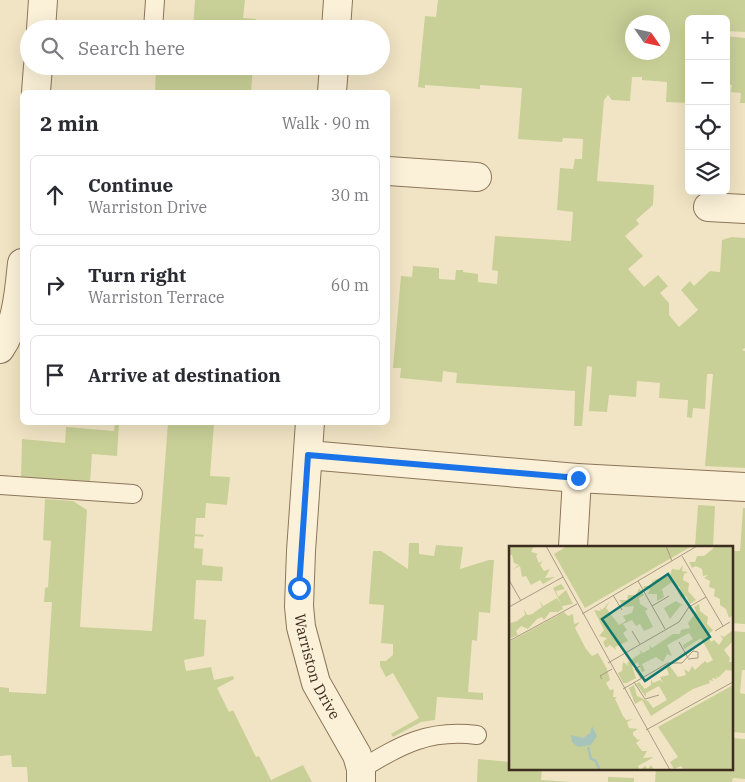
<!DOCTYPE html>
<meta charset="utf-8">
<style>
body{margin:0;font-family:"IBM Plex Serif",serif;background:#f2f2f3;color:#2b2b33}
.controls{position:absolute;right:15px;top:15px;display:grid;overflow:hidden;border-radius:8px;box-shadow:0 5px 20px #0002}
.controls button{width:45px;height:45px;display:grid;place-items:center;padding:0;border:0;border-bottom:1px solid #e1e1e2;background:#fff;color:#2b2b33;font:25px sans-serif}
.compass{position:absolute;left:625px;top:15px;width:45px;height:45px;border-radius:50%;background:#fff;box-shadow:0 5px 20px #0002;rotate:124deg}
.stop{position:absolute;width:15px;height:15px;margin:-11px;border:4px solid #1a73e8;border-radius:50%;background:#fff}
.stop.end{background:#1a73e8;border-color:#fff;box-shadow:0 1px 5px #0008}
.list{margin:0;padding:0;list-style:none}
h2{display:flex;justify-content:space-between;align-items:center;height:65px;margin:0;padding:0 20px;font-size:21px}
h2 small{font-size:16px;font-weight:400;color:#7c7c81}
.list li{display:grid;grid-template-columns:32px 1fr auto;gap:15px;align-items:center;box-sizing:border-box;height:80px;margin:0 10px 10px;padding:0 10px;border:1px solid #e1e1e2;border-radius:8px}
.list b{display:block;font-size:19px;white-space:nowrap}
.list p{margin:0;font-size:16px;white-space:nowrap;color:#7c7c81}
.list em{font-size:16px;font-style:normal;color:#7c7c81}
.icon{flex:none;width:28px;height:28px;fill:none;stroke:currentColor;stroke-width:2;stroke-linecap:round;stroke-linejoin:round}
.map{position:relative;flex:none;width:745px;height:782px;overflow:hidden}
.search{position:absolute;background:#fff;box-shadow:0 5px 20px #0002;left:20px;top:20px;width:370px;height:55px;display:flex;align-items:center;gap:12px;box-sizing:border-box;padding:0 18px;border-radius:28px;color:#7c7c81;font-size:19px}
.panel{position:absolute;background:#fff;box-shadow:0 5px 20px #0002;left:20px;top:90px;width:370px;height:335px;border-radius:8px}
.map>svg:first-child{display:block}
</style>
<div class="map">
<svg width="745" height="782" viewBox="0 0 745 782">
<rect width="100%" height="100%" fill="#f1e4c4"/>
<!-- green -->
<g fill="#c9d097" fill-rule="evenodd">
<polygon points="195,0 245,0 243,18 256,19 255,29 193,29"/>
<path d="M 438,0 L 745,0 L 745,32 L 726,31 L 726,19 L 689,19 L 689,103 L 666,102 L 667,82 L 642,80 L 642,77 L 632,77 L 630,101 L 612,100 L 608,95 L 604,100 L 597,181 L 654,185 L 653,205 L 636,220 L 639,224 L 625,236 L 643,256 L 628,269 L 644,287 L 658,275 L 668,286 L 660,293 L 669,303 L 669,315 L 679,327 L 698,310 L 681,290 L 690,281 L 694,286 L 710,271 L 720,272 L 722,240 L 732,237 L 745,238 L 745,348 L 742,350 L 745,351 L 745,468 L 705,466 L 713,374 L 707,374 L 705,409 L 693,408 L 692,418 L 687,417 L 688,400 L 659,398 L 660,383 L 637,381 L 636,397 L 609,395 L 607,412 L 589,411 L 592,367 L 587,366 L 582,426 L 574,426 L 575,391 L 456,383 L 457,373 L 443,371 L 442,382 L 400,378 L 401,368 L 393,368 L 401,276 L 412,277 L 413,266 L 439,268 L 439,279 L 455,280 L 456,270 L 463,270 L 463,272 L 478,274 L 478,282 L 497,284 L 498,271 L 492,270 L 495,236 L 571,241 L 573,212 L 557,210 L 560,168 L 573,169 L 575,159 L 582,159 L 583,139 L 563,138 L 562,142 L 518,139 L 522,88 L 480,85 L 480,89 L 425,85 L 425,88 L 418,87 L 425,16 L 436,17 ZM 632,22 L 662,22 L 662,52 L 632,52 Z"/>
<polygon points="726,36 745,38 745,103 740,103 741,93 731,92 732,85 726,84"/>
<polygon points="114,66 253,66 251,92 155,92 156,68"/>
<polygon points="115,423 119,423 117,456 92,454 90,483 21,477 22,439 65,443 66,427 114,431"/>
<polygon points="168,423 214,423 210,476 230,477 227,505 206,503 205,518 196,518 195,534 204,535 203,537 195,536 194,548 203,549 202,565 223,567 222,581 196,580 194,619 206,620 204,656 184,660 186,671 211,667 214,680 233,676 234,679 217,688 229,712 233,710 256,757 259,756 271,780 303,765 312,782 28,782 27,767 12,767 11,755 0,756 0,687 9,688 9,692 46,694 52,602 44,602 45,588 48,587 51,541 43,540 45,499 73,501 87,510 80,627 152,631"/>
<polygon points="698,505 715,506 713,547 695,547"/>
<polygon points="743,508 745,508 745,624 731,623 731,551 740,551"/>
<polygon points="409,543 419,543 419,554 434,556 436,545 463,547 460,569 489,560 494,560 490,613 479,612 477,641 472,640 468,692 483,693 483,700 437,697 435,720 421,722 393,737 391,734 419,718 393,673 386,677 380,666 380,661 386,661 393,655 393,644 381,643 384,605 369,604 373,551 381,551 408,569"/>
<polygon points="731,631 745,632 745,670 742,670 740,693 745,694 745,733 731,732"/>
<polygon points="731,738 745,739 745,779 733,778 732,782 655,782 656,768 731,768"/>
<polygon points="478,759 510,762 510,768 542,768 541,780 572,782 477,782"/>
<polygon points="608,777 634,778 634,782 608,782"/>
</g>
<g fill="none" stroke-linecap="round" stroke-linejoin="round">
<!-- service casing -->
<g stroke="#8d7559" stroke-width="20">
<g id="service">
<polyline points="153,29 155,0"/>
<polyline points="0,485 133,494"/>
<path d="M 361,769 C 401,745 428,729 477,735"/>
</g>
</g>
<!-- minor casing -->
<g stroke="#8d7559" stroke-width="30">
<g id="minor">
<polyline points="41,29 43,0"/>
<polyline points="336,29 338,0"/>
<polyline points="36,92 38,66"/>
<polyline points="332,92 334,66"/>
<polyline points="388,171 477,177"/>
<polyline points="708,207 745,209"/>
<path d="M 0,349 C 17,324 19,292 22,263"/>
<path id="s1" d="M 310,422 L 301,551 L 299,606 L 301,627 L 316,683 L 357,755 L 361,769 L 361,782"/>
<polyline points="308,455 577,478 745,487"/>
<polyline points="573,547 577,478"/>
</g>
</g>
<!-- service -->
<use href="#service" stroke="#fbf1d8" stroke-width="18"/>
<!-- minor -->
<use href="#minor" stroke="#fbf1d8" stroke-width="28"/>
</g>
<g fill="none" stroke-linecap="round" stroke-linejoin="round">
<!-- route -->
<polyline stroke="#1a73e8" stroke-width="6" points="299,588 308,455 578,478"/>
</g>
<g text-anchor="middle" stroke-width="5" stroke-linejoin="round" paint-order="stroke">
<!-- street labels -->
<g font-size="15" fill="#3c2d1e" stroke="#f8eed4">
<text dy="5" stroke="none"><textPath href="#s1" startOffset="248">Warriston Drive</textPath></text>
</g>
</g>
<!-- overview -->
<g transform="translate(509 546)">
<rect width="224" height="224" fill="#f1e4c4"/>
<path d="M 0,0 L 25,0 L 22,6 L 29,8 L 27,10 L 30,17 L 34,15 L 31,19 L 35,25 L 41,23 L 36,32 L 46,31 L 34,38 L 31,34 L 22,39 L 17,30 L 13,31 L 11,20 L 3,24 L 10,19 L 5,17 L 3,9 L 0,9 ZM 58,0 L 183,0 L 76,62 L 45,8 ZM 207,0 L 224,0 L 224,69 L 220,72 L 217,63 L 211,59 L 211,53 L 205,50 L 206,43 L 200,41 L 206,38 L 200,41 L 201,35 L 195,32 L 199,29 L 194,30 L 193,23 L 187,20 L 183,22 L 180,16 L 186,16 L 188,10 L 195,10 ZM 174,19 L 173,25 L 179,26 L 175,28 L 174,34 L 180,37 L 179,45 L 187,54 L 181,58 L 177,50 L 172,52 L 169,46 L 171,41 L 166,40 L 165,35 L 153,43 L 155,51 L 148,55 L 148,48 L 139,48 L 141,43 L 136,44 L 134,40 L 142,40 L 144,34 L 148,39 L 145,34 L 161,29 L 163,23 L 170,24 ZM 52,38 L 56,43 L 47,45 L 49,51 L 57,44 L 64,58 L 53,60 L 54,63 L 49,66 L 41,66 L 35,74 L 33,71 L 28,73 L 19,83 L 12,80 L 7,85 L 9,89 L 0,93 L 0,72 L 2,77 L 8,75 L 16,69 L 15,63 L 18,69 L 23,68 L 33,61 L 30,54 L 34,60 L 48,52 L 52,58 L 44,42 ZM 130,42 L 135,49 L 130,52 L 131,58 L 139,63 L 136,65 L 144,81 L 135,85 L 131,78 L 127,80 L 123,74 L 114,78 L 118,84 L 114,87 L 119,95 L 106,101 L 107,104 L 101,99 L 97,102 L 94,96 L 98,92 L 90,90 L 95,84 L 85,64 L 92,65 L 90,61 L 93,64 L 101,55 L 97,62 L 110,79 L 117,75 L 114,70 L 123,67 L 125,60 L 115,61 L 110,54 L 118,54 L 119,49 L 127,49 ZM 167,55 L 175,60 L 172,59 L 161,73 L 155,62 ZM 190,58 L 191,65 L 199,71 L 198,78 L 204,84 L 199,89 L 202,96 L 205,94 L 210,99 L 214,93 L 211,89 L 215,91 L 224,84 L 224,95 L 215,104 L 221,112 L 220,116 L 224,116 L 224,125 L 217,124 L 209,132 L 207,130 L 208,133 L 203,132 L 204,135 L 200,134 L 201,137 L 184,143 L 142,170 L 133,154 L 126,158 L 120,142 L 125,139 L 128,150 L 139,155 L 144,162 L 158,154 L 150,140 L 137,147 L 137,151 L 127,138 L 130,136 L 136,143 L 142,139 L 142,133 L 144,137 L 151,134 L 154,137 L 151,131 L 160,129 L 157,121 L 160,119 L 169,131 L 177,129 L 175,123 L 180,126 L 183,120 L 186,124 L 196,115 L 198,117 L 204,114 L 192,92 L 175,103 L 174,99 L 184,93 L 180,87 L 158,99 L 163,110 L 158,108 L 154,116 L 147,111 L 133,118 L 136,125 L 133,126 L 129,116 L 123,120 L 127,132 L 118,137 L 114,137 L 109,127 L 113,125 L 114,116 L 120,120 L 118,117 L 132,107 L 130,104 L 134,107 L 141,103 L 140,99 L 143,102 L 164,88 L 171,88 L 172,84 L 181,82 L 179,77 L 186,68 L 183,66 L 184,64 L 188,67 L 185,61 ZM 55,66 L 59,70 L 64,68 L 65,78 L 71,76 L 66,82 L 77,103 L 83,110 L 89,107 L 98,123 L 101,134 L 97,137 L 101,144 L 105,143 L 104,151 L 108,151 L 106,153 L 114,170 L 117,174 L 124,173 L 118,176 L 120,182 L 129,183 L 124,186 L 124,189 L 129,194 L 132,193 L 127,197 L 133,205 L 138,205 L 134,212 L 145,211 L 129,220 L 131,224 L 136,220 L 139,223 L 142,219 L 145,224 L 0,224 L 0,96 ZM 224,139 L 224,224 L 175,224 L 172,220 L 165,223 L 161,216 L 169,211 L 149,181 Z" fill="#c9d097"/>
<path d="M 83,180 L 88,190 L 82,199 L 69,201 L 63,196 L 62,189 L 74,192 L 81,187 Z" fill="#a6c4bb"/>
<path fill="none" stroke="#a6c4bb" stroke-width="2.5" d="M 79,201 L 82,213 L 86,214 L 91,224"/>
<path fill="none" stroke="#a99b82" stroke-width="1" d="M 37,0 L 161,224M 157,0 L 163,15M 173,10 L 214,80M 0,34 L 12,55M 129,35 L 156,83M 104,49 L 113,64M 143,60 L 160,50M 0,61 L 54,31M 73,68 L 188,0M 123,85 L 131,98M 206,85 L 221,76M 0,95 L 68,58M 170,96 L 179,112M 99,117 L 170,76 L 180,61 L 197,51M 131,120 L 126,123 L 132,132M 93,133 L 91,130 L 103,123M 125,136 L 136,153 L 150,149M 114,143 L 159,117 L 173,117 L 184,105 L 189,106 L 189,112 L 179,113M 137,184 L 224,136"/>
<path fill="#0f766e" fill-opacity="0.15" stroke="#0f766e" stroke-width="2.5" d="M 159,28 L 201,91 L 136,135 L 93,73 Z"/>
<rect width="224" height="224" fill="none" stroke="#3c2d1e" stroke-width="2.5"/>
</g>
</svg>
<div class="controls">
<button>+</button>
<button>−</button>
<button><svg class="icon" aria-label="locate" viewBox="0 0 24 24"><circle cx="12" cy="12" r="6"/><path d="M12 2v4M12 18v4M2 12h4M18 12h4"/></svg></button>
<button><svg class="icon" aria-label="layers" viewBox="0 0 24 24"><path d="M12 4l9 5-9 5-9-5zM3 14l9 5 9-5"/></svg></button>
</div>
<svg class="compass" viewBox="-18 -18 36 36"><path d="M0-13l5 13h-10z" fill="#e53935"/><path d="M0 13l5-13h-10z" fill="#7c7c81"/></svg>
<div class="stop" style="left:299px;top:588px"></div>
<div class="stop end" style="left:578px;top:478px"></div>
<div class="search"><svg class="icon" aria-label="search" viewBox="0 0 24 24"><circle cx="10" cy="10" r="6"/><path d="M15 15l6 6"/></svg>Search here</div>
<section class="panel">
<h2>2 min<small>Walk · 90 m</small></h2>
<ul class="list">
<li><svg class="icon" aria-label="ahead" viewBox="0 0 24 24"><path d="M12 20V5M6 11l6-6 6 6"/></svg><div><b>Continue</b><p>Warriston Drive</p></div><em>30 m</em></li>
<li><svg class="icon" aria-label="right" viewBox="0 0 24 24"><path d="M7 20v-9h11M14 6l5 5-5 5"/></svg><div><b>Turn right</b><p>Warriston Terrace</p></div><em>60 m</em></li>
<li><svg class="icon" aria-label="arrive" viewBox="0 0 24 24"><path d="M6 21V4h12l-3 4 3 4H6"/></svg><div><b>Arrive at destination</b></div></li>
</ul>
</section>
</div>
